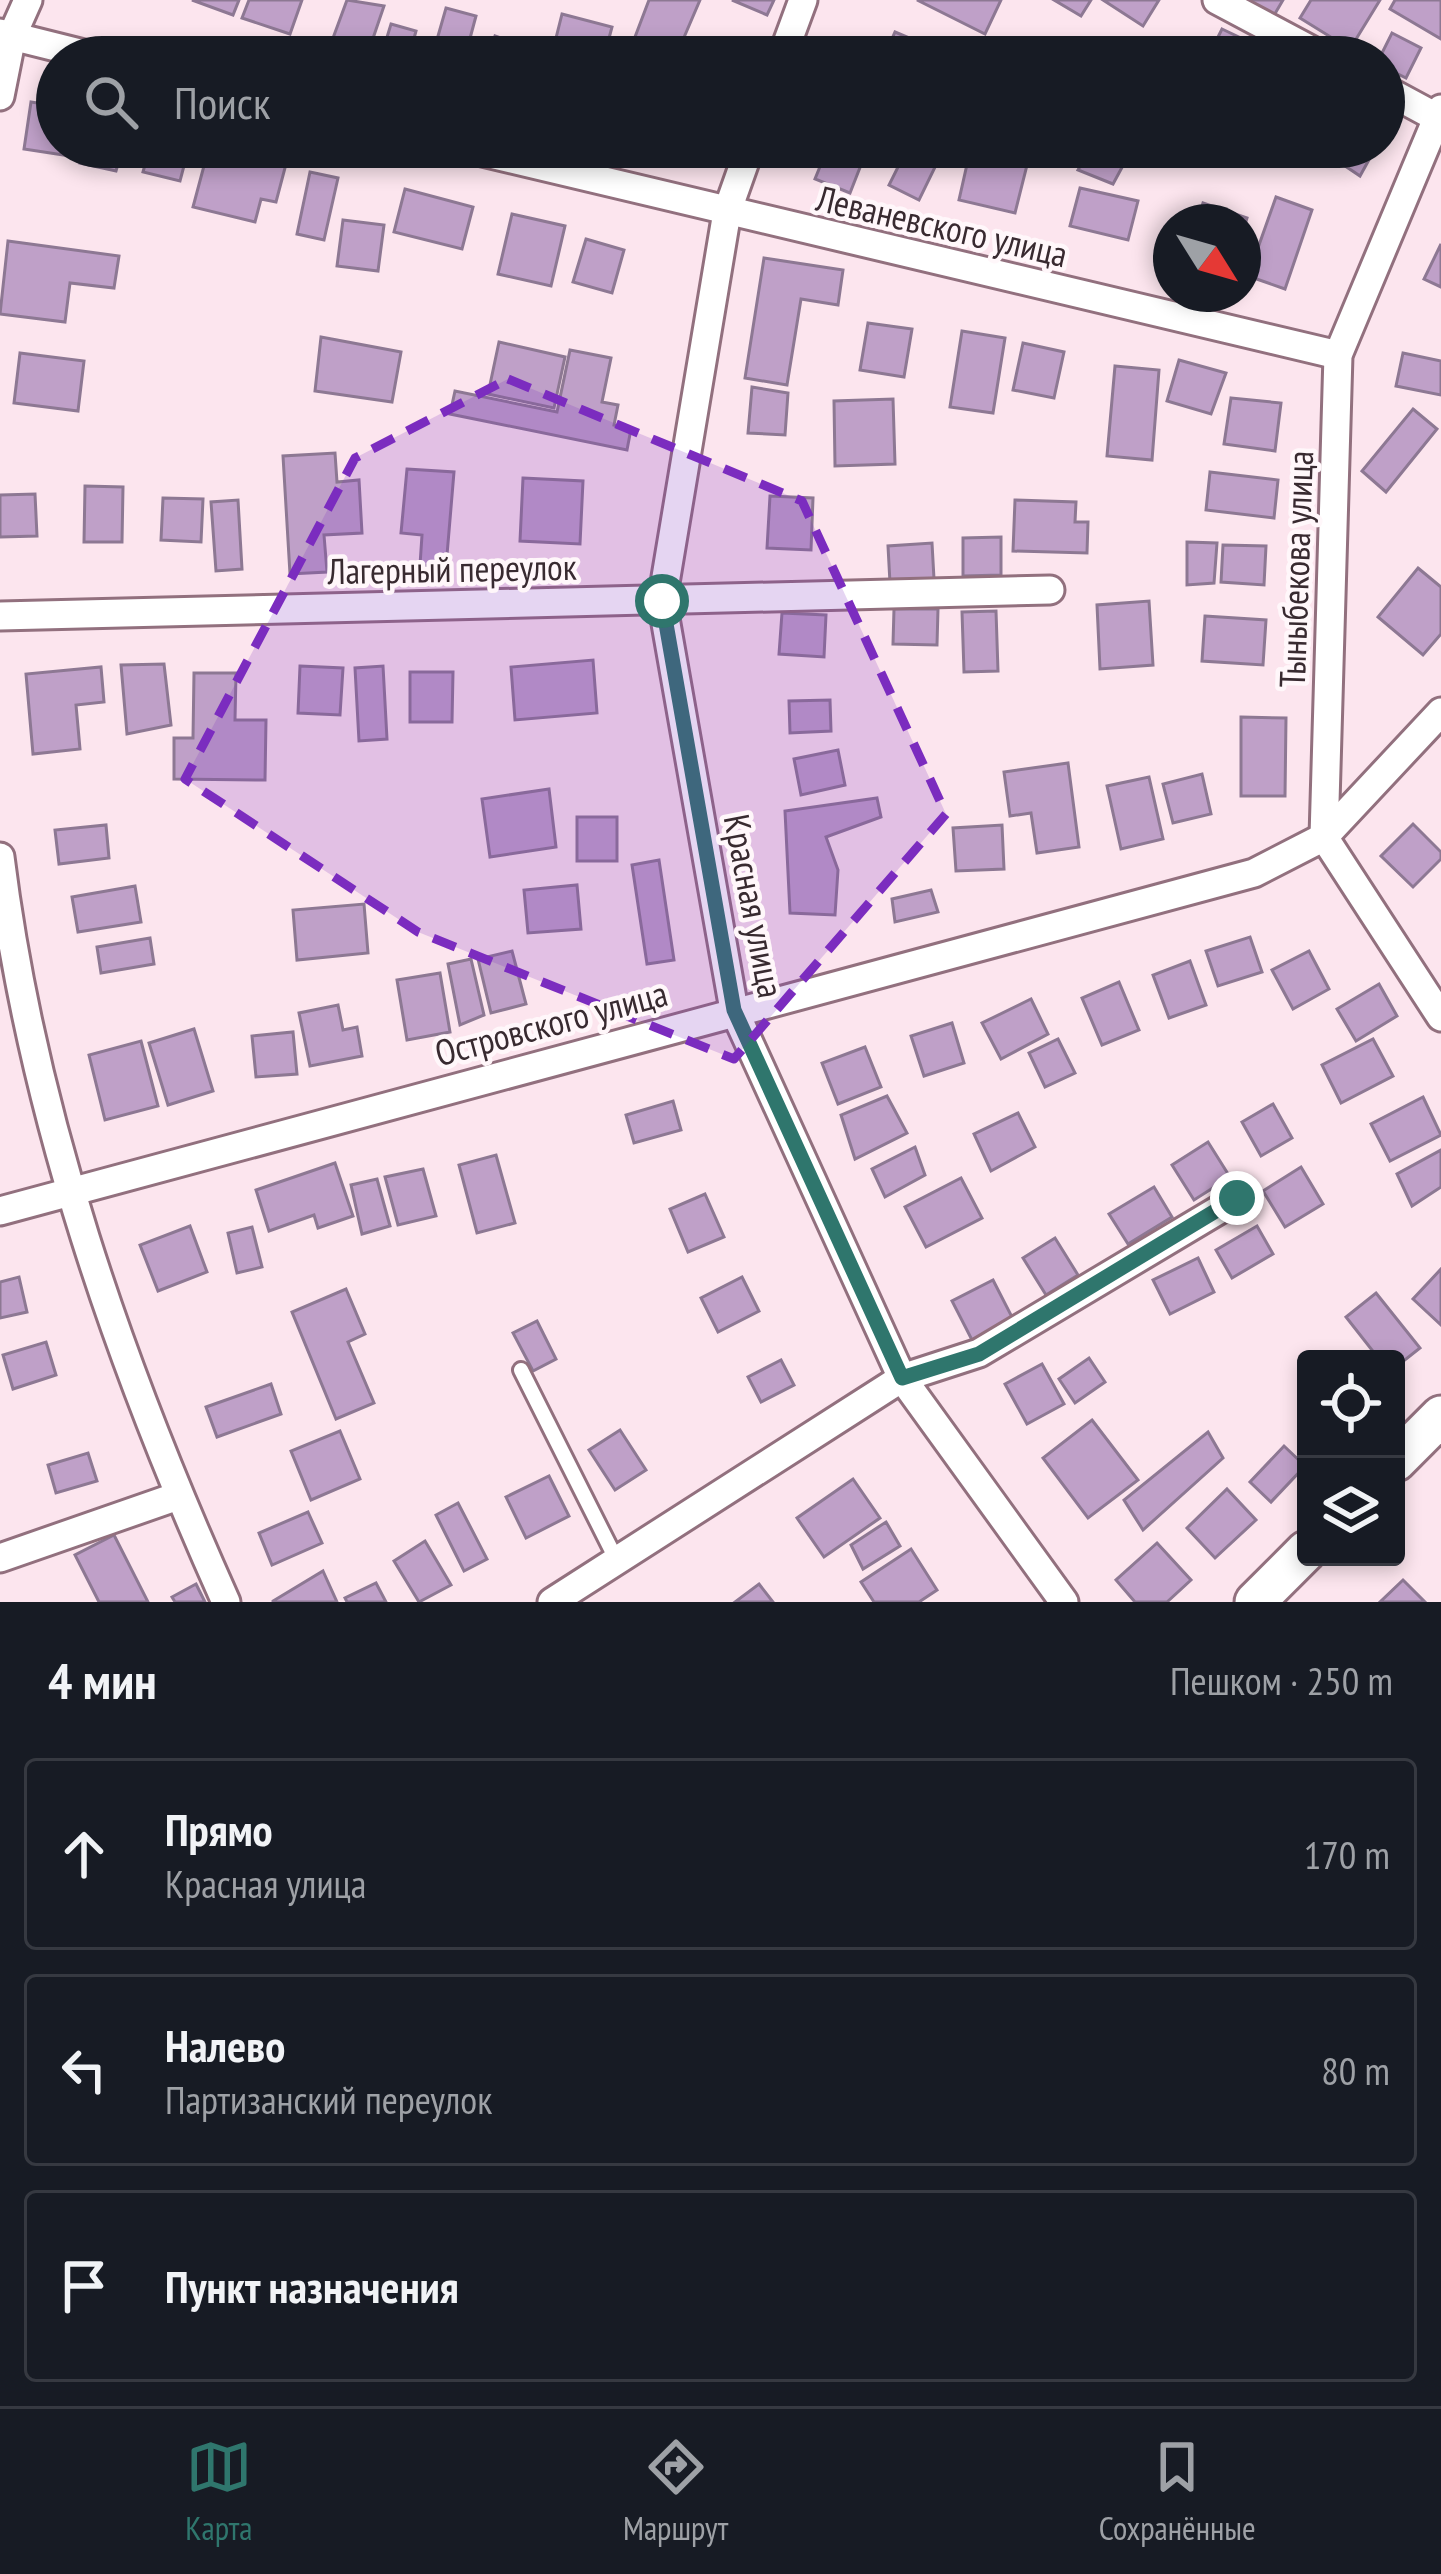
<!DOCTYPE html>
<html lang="ru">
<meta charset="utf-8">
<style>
body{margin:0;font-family:"PT Sans Narrow",sans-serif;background:#20242c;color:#f1f3f6}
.controls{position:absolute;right:36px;bottom:36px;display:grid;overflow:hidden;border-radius:12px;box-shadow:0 6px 18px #0003}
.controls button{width:108px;height:108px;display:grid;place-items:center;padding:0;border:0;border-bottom:3px solid #363941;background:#171b24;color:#f1f3f6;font:60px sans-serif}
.compass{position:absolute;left:1153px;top:204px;width:108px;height:108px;border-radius:50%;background:#171b24;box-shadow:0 6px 18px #0003;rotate:127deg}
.stop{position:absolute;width:36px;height:36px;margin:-27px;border:9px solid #2f766d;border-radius:50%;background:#fff}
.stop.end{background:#2f766d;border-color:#fff;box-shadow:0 3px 12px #0008}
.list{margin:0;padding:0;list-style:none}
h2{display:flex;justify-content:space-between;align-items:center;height:156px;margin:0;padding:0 48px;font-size:51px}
h2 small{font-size:39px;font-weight:400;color:#9ea1a6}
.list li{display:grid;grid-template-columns:78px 1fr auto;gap:36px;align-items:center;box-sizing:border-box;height:192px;margin:0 24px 24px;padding:0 24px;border:3px solid #363941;border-radius:12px}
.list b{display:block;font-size:45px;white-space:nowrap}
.list p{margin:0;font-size:39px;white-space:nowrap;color:#9ea1a6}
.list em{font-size:39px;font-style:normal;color:#9ea1a6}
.icon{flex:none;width:66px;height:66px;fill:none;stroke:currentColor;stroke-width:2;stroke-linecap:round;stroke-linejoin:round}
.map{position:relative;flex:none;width:1441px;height:1602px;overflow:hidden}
.search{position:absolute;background:#171b24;box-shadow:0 6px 18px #0003;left:36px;right:36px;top:36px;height:132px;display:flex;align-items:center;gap:30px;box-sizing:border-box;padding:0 42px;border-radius:66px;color:#9ea1a6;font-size:45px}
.sheet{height:804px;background:#171b24}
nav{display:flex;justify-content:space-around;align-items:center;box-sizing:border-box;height:168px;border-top:3px solid #363941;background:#171b24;font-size:33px;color:#9ea1a6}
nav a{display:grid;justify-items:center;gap:6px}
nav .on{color:#2f766d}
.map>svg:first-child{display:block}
</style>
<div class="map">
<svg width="1441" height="1602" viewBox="0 0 1441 1602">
<rect width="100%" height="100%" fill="#fce5ee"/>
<!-- building -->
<g fill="#bfa0c8" stroke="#8d7893" stroke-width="3">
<polygon points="192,0 239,0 233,15"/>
<polygon points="249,0 302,0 290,34 242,18"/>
<polygon points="347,0 384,6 369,50 333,38"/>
<polygon points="649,0 700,0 679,49 635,37"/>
<polygon points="732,0 774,0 767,15"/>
<polygon points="917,0 1001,0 985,34"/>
<polygon points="1054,0 1091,0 1081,16"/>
<polygon points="1103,0 1159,0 1143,26"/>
<polygon points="1242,0 1283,0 1273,17"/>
<polygon points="1311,0 1380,0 1350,49 1300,18"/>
<polygon points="1395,0 1441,0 1441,39 1390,9"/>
<polygon points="446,8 476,16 465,57 432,57"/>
<polygon points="562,14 612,27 604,57 552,54"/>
<polygon points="391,24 416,31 409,57 381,57"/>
<polygon points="1222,29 1264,49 1260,57 1208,57"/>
<polygon points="895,32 940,51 937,57 884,57"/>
<polygon points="1392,33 1421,48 1406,78 1384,67 1380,57"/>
<polygon points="495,36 530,48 527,57 488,57"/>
<polygon points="31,102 57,106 57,147 71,147 70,156 24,149"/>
<polygon points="84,147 123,147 116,171 80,163"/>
<polygon points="150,147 189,147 180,181 143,172"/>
<polygon points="209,147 290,149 276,202 261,199 255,222 193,207"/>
<polygon points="828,147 868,147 850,193 815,179"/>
<polygon points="908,147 938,161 919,200 889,185"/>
<polygon points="1091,147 1133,147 1113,184 1078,170"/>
<polygon points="1317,147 1376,147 1360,176"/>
<polygon points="970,151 1027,165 1015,213 959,200"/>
<polygon points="310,172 338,178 324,240 297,234"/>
<polygon points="1080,188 1138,201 1128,240 1070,226"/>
<polygon points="405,189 473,207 462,249 394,232"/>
<polygon points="1276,197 1312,210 1285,289 1248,276"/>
<polygon points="1203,203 1247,218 1243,231 1243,222 1197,222"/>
<polygon points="512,214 565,226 551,286 498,274"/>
<polygon points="343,220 384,225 378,271 337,266"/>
<polygon points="586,239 624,250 612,293 573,282"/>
<polygon points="8,241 119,256 114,288 70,283 65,322 0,314"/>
<polygon points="1441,244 1441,287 1424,279"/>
<polygon points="764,258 843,270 838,305 801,299 787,385 745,378"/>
<polygon points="868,323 912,329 904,377 860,370"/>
<polygon points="962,331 1005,338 993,413 950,407"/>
<polygon points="321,337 401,352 392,402 315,391"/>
<polygon points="499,342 565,357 554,408 488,394"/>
<polygon points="1023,343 1064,352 1054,398 1013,390"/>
<polygon points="570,350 611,358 602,402 618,405 614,425 631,429 627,450 450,414 455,391 557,412"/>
<polygon points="20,353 84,361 78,411 14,403"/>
<polygon points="1403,353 1441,361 1441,395 1396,386"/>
<polygon points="1179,360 1226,373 1211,414 1167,401"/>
<polygon points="1115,366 1159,370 1152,460 1107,456"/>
<polygon points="752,387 788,393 785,435 748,433"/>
<polygon points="1231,398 1281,403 1275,451 1224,444"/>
<polygon points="893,399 895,464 835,466 834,401"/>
<polygon points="1413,409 1437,429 1386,492 1362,471"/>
<polygon points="335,453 337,482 359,480 362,533 324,535 327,572 290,574 283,456"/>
<polygon points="407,469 454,472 446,567 420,565 422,535 401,533"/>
<polygon points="1210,472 1278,480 1274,518 1206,510"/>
<polygon points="523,478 583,481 580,544 520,541"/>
<polygon points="85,486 123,487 122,542 84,542"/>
<polygon points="35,494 37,536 0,537 0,495"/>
<polygon points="770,496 813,498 811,550 767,548"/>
<polygon points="163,498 203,499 201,542 161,540"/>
<polygon points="238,500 242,569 216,571 211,502"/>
<polygon points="1015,500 1076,502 1075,522 1088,522 1087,553 1013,551"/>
<polygon points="1001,537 1001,575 963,576 963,538"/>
<polygon points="1187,542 1217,543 1214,583 1187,585"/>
<polygon points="932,543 934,579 890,583 888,546"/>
<polygon points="1223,545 1266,546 1264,585 1221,582"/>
<polygon points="1418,568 1441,587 1441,634 1423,655 1378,617"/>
<polygon points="1149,601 1153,665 1100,669 1097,605"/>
<polygon points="894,609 938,609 937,645 893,644"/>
<polygon points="996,611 998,671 964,672 962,612"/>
<polygon points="782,613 826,615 824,657 779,654"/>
<polygon points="1205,616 1266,620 1263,665 1202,661"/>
<polygon points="593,660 597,713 515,720 511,667"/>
<polygon points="164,664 171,725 127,734 121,665"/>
<polygon points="300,666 343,668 340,715 298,713"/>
<polygon points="383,666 387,739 359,741 355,668"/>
<polygon points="101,667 104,702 76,705 80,749 33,754 26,674"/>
<polygon points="410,672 453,672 452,722 410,722"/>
<polygon points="194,673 236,673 235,720 266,720 265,780 174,779 174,738 193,738"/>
<polygon points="830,700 831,731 790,733 789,701"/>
<polygon points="1241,717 1286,718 1285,796 1241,796"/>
<polygon points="838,750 845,785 801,795 794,759"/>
<polygon points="1068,763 1079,847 1037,853 1031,813 1010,816 1004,772"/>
<polygon points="1202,774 1211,814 1173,823 1163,784"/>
<polygon points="1149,777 1163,839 1121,849 1107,786"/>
<polygon points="549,789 556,847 490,857 482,799"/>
<polygon points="877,798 881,817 826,837 838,870 835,915 790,913 785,811"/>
<rect x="577" y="817" width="40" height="44"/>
<polygon points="1413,824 1441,852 1441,859 1413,887 1381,856"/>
<polygon points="106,825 109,858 59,864 55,830"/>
<polygon points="1002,825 1004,869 956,871 953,828"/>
<polygon points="659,860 674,960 647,964 632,865"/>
<polygon points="577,885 581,929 528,933 524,890"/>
<polygon points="135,886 141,922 78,932 72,897"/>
<polygon points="931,890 938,912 895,922 892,899"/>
<polygon points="364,904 368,953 297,960 293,910"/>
<polygon points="1250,937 1262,972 1218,986 1206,951"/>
<polygon points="150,938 154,964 101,973 97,947"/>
<polygon points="512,951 526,1004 491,1013 478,959"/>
<polygon points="1309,951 1329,989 1293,1009 1272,970"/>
<polygon points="471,959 484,1015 460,1025 448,964"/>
<polygon points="1190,961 1206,1005 1169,1018 1153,975"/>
<polygon points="440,973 450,1032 407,1040 397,980"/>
<polygon points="1119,982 1139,1030 1102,1045 1082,998"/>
<polygon points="1379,984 1397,1016 1356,1041 1337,1009"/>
<polygon points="1031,999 1048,1034 1001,1059 982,1023"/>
<polygon points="338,1005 343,1030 357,1027 362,1056 310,1066 299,1013"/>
<polygon points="952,1023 964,1063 924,1076 911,1036"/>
<polygon points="194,1029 213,1091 168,1105 149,1043"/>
<polygon points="293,1032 297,1074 256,1077 252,1036"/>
<polygon points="1058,1039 1075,1073 1045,1087 1029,1053"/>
<polygon points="1373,1039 1393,1076 1341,1103 1322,1065"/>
<polygon points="141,1041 158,1106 105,1120 89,1055"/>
<polygon points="865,1047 881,1087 838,1104 822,1063"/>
<polygon points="887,1096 907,1133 855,1159 841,1115"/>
<polygon points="1423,1097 1441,1135 1390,1161 1371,1124"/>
<polygon points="673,1101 681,1130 634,1143 626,1115"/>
<polygon points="1273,1104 1292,1138 1261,1156 1242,1122"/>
<polygon points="1018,1113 1035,1147 991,1171 974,1134"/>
<polygon points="1208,1142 1230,1177 1194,1200 1172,1165"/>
<polygon points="915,1147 925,1175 885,1197 872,1169"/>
<polygon points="1441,1150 1441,1187 1412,1206 1397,1174"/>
<polygon points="496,1155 515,1223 477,1233 459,1165"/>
<polygon points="335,1163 353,1216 318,1228 314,1215 269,1231 256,1190"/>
<polygon points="1301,1167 1323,1204 1285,1227 1263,1191"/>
<polygon points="423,1169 436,1216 398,1225 385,1177"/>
<polygon points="961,1178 982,1218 926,1247 905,1207"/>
<polygon points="377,1179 390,1226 362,1234 351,1185"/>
<polygon points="1154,1187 1172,1217 1128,1244 1109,1214"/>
<polygon points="705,1194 724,1237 688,1252 670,1209"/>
<polygon points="190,1226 207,1272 158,1291 140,1245"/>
<polygon points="1257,1226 1273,1254 1232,1278 1216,1250"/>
<polygon points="252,1227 262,1267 237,1273 228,1233"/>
<polygon points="1055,1238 1078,1275 1046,1295 1023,1258"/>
<polygon points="1198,1258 1214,1292 1170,1314 1153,1280"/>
<polygon points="1441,1269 1441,1325 1413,1299"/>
<polygon points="19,1277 27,1312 0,1318 0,1282"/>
<polygon points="742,1277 759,1311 718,1332 701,1298"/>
<polygon points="993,1280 1013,1319 972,1340 952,1301"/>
<polygon points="346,1289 365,1334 348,1342 374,1403 336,1419 292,1312"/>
<polygon points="1376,1293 1420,1348 1396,1367 1396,1359 1379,1359 1346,1317"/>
<polygon points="537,1321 556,1359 533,1371 513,1333"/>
<polygon points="46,1342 56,1375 13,1389 3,1355"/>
<polygon points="1089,1358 1105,1382 1075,1403 1059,1379"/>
<polygon points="781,1360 794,1385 761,1402 748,1377"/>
<polygon points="1042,1364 1064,1404 1027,1424 1005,1384"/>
<polygon points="271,1384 281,1414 217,1437 206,1407"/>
<polygon points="1092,1420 1138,1480 1088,1518 1043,1458"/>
<polygon points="620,1430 646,1470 615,1490 589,1450"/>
<polygon points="340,1431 360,1479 311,1500 291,1451"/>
<polygon points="1208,1432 1223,1458 1143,1530 1124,1500"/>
<polygon points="1284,1446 1305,1466 1271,1502 1250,1482"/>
<polygon points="88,1453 97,1481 56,1493 48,1465"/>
<polygon points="549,1476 569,1516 526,1538 506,1497"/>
<polygon points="853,1479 880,1518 824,1557 797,1518"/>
<polygon points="1227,1489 1256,1520 1215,1558 1187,1528"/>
<polygon points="458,1503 487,1559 464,1571 436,1515"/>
<polygon points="308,1512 322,1543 272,1565 259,1533"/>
<polygon points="886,1522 900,1546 863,1569 851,1545"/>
<polygon points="114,1535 148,1602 99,1602 75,1555"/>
<polygon points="425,1541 451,1585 419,1602 394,1561"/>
<polygon points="1157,1543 1191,1580 1167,1602 1135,1602 1116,1580"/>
<polygon points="911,1549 937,1590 919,1602 874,1602 861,1582"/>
<polygon points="323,1571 337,1602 273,1602 273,1601"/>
<polygon points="1403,1580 1425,1602 1380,1602"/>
<polygon points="376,1583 386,1602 347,1602 345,1598"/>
<polygon points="196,1584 205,1602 175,1602 172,1597"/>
<polygon points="759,1584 773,1602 735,1602"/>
</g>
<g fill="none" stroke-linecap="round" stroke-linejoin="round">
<!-- service casing -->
<g stroke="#92707e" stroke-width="20">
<polyline id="service" points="521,1370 617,1561"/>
</g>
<!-- minor casing -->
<g stroke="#92707e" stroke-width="33">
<g id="minor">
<polyline points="1217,0 1324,57"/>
<polyline points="0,33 96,57"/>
<polyline points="782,57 803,0"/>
<polyline points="1384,89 1436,117"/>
<polyline points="0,96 12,36 28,0"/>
<polyline points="1441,109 1338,355 1324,837 1441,1017"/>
<polyline points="461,147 1338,355"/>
<polyline points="750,147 727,212 662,601 734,1010 902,1378 1064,1602"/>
<polyline points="0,616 1050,590"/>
<path d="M 0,857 C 32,1115 120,1366 226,1602"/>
<polyline points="0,1211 1254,873 1324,837 1441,712"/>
<polyline points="0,1558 178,1496"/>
<polyline points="552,1602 902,1378 979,1353 1237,1199"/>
</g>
</g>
<!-- secondary casing -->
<g stroke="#92707e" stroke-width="45">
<g id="secondary">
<polyline points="1396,1461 1441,1416"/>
<polyline points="1255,1602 1306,1551"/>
</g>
</g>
<!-- service -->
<use href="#service" stroke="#fff" stroke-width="14"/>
<!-- minor -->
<use href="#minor" stroke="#fff" stroke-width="27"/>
<!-- secondary -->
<use href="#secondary" stroke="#fff" stroke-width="39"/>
</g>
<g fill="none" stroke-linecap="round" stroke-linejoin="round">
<!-- route -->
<polyline stroke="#2f766d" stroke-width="15" points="662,601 734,1010 902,1378 979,1354 1237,1198"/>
</g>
<!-- marked area -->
<path fill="#7b2cbf" fill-opacity="0.2" stroke="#7b2cbf" stroke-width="9" stroke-dasharray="24 15" stroke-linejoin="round" d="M 508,379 L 802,501 L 946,814 L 734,1059 L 418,932 L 185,779 L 355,458 Z"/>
<g text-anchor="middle" stroke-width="9" stroke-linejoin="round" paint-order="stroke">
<!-- street labels -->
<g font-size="36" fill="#382a30" stroke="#fff7fa">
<text transform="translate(942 226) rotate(13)" y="13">Леваневского улица</text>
<text transform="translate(452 569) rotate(-1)" y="13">Лагерный переулок</text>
<text transform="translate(1296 569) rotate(-88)" y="13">Тыныбекова улица</text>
<text transform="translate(754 906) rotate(79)" y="13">Красная улица</text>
<text transform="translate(551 1023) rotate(-15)" y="13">Островского улица</text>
</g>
</g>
</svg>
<div class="controls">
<button><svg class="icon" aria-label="locate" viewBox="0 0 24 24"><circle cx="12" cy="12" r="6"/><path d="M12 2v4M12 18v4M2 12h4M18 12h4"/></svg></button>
<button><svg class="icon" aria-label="layers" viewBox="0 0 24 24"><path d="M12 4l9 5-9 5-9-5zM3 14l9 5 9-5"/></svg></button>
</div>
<svg class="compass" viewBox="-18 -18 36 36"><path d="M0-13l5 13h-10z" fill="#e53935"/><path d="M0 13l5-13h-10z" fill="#9ea1a6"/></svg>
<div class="stop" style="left:662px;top:601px"></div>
<div class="stop end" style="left:1237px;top:1198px"></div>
<div class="search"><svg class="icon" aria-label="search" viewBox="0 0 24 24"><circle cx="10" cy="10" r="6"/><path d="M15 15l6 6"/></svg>Поиск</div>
</div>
<section class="sheet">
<h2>4 мин<small>Пешком · 250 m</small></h2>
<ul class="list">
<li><svg class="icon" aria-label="ahead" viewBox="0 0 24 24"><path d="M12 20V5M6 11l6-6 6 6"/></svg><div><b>Прямо</b><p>Красная улица</p></div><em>170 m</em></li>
<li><svg class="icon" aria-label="left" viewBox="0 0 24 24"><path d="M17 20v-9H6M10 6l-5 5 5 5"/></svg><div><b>Налево</b><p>Партизанский переулок</p></div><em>80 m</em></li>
<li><svg class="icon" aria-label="arrive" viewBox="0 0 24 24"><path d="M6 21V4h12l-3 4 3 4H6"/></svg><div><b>Пункт назначения</b></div></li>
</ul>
</section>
<nav>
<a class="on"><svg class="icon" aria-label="map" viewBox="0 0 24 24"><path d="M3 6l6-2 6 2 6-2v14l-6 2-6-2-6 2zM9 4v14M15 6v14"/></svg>Карта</a>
<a><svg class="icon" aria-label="directions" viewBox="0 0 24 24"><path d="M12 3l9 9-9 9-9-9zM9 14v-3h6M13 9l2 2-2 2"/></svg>Маршрут</a>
<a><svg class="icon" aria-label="saved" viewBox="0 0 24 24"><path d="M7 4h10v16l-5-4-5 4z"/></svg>Сохранённые</a>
</nav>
